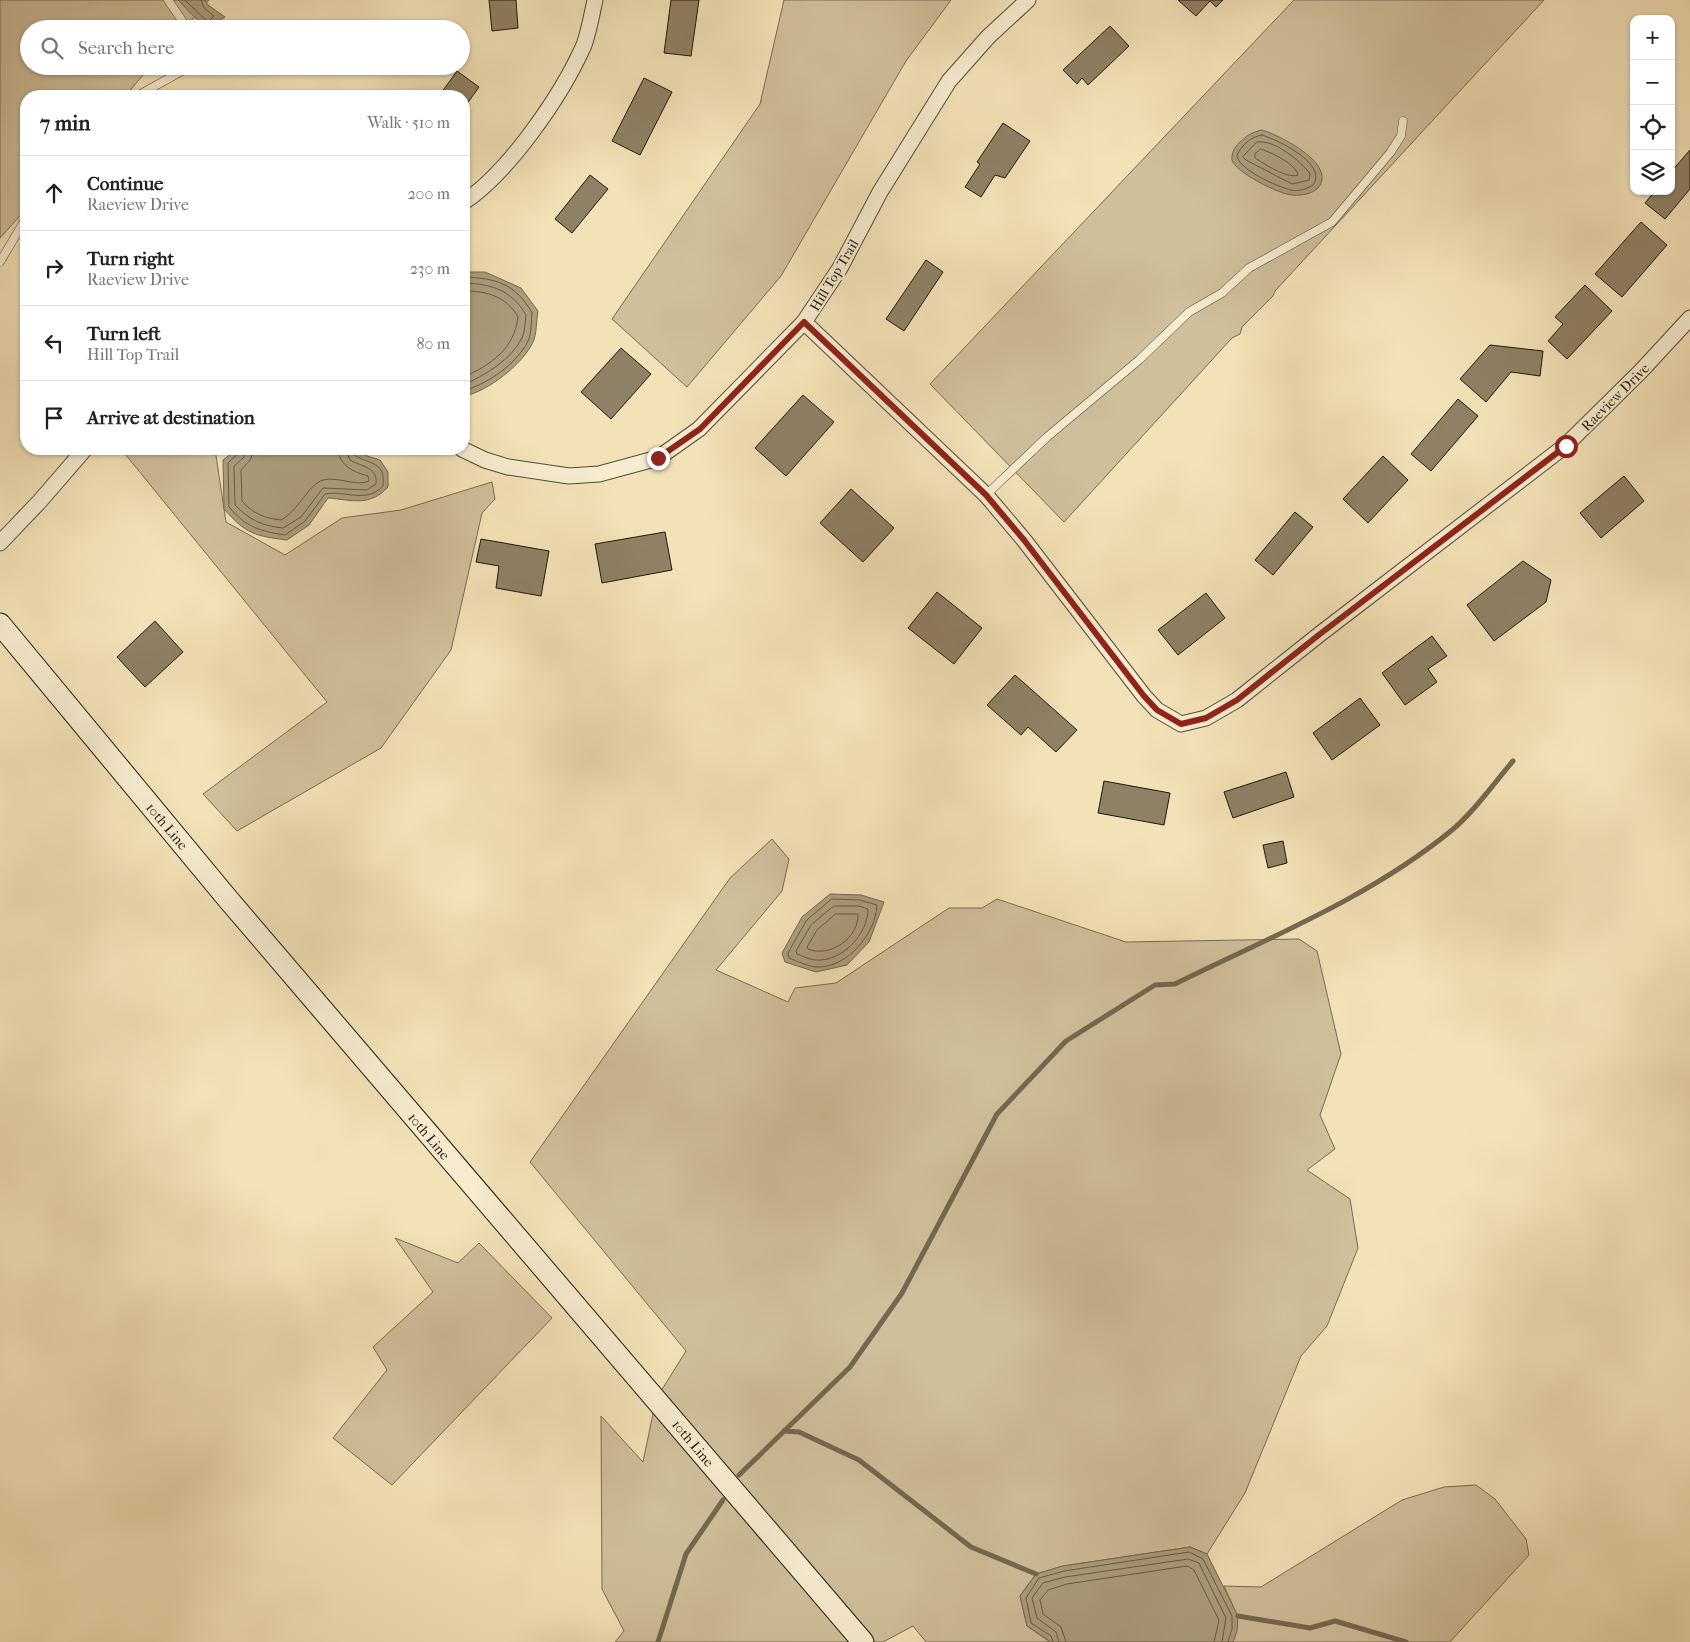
<!DOCTYPE html>
<meta charset="utf-8">
<style>
body{margin:0;font-family:"IM FELL French Canon",serif;background:#f2f2f2;color:#202124}
.controls{position:absolute;right:15px;top:15px;display:grid;overflow:hidden;border-radius:10px;box-shadow:0 1px 4px #0004}
.controls button{width:45px;height:45px;display:grid;place-items:center;padding:0;border:0;border-bottom:1px solid #e0e0e0;background:#fff;color:#202124;font:25px sans-serif}
.stop{position:absolute;width:15px;height:15px;margin:-11px;border:4px solid #8f2418;border-radius:50%;background:#fff}
.stop.end{background:#8f2418;border-color:#fff;box-shadow:0 1px 5px #0008}
.list{margin:0;padding:0;list-style:none}
h2{display:flex;justify-content:space-between;align-items:center;height:65px;margin:0;padding:0 20px;font-size:21px}
h2 small{font-size:16px;font-weight:400;color:#757577}
.list li{display:grid;grid-template-columns:32px 1fr auto;gap:15px;align-items:center;box-sizing:border-box;height:75px;padding:0 20px;border-top:1px solid #e0e0e0}
.list b{display:block;font-size:19px;white-space:nowrap}
.list p{margin:0;font-size:16px;white-space:nowrap;color:#757577}
.list em{font-size:16px;font-style:normal;color:#757577}
.icon{flex:none;width:28px;height:28px;fill:none;stroke:currentColor;stroke-width:2;stroke-linecap:round;stroke-linejoin:round}
.map{position:relative;flex:none;width:1690px;height:1642px;overflow:hidden}
.search{position:absolute;background:#fff;box-shadow:0 1px 4px #0004;left:20px;top:20px;width:450px;height:55px;display:flex;align-items:center;gap:12px;box-sizing:border-box;padding:0 18px;border-radius:28px;color:#757577;font-size:19px}
.panel{position:absolute;background:#fff;box-shadow:0 1px 4px #0004;left:20px;top:90px;width:450px;height:365px;border-radius:20px}
.map>svg:first-child{display:block}
</style>
<div class="map">
<svg width="1690" height="1642" viewBox="0 0 1690 1642">
<rect width="100%" height="100%" fill="#f3e2b7"/>
<filter id="stains"><feTurbulence type="fractalNoise" baseFrequency=".004" numOctaves="4"/><feColorMatrix values="0 0 0 0 .2 0 0 0 0 .09 0 0 0 0 .02 0 0 0 .5 -.17"/></filter>
<radialGradient id="worn" r=".72"><stop offset=".6" stop-color="#630" stop-opacity="0"/><stop offset="1" stop-color="#630" stop-opacity=".3"/></radialGradient>
<!-- green -->
<g fill="#cfbf9a" stroke="#786b53">
<polygon points="0,0 209,0 184,29 29,29 29,66 151,66 125,96 26,96 26,209 0,238"/>
<polygon points="784,0 951,0 906,61 781,276 687,387 612,319 760,104"/>
<polygon points="1294,0 1544,0 1275,291 1273,296 1242,327 1240,334 1232,338 1064,522 930,384"/>
<polygon points="121,449 215,449 226,522 285,555 342,518 401,510 492,482 495,499 482,513 451,650 381,748 237,831 203,794 327,702"/>
<polygon points="772,839 789,859 782,891 716,970 788,1002 795,988 836,983 949,908 982,908 997,899 1126,942 1299,939 1317,951 1341,1054 1320,1115 1335,1149 1307,1170 1350,1199 1358,1248 1327,1326 1301,1356 1245,1493 1207,1554 1190,1547 1063,1566 1036,1574 1020,1596 1027,1626 1050,1642 926,1642 913,1626 883,1642 615,1642 624,1631 602,1589 601,1416 643,1462 656,1399 686,1351 530,1162 730,878"/>
<polygon points="395,1238 458,1263 479,1243 552,1318 392,1485 333,1438 387,1370 373,1347 433,1292"/>
<path d="M 1476,1485 L 1495,1499 L 1526,1539 L 1529,1555 L 1450,1642 L 1233,1642 C 1242,1620 1233,1606 1224,1586 L 1261,1587 L 1402,1500 L 1444,1487 Z"/>
</g>
<!-- water -->
<g fill="#ac9d7d" stroke="#756750">
<polygon points="178,0 205,0 208,5 225,17 206,29"/>
<path d="M 1262,130 C 1279,135 1338,164 1318,188 C 1312,194 1301,196 1293,195 C 1280,195 1235,172 1232,160 C 1231,153 1235,147 1239,143 C 1246,136 1252,132 1262,130 Z"/>
<path d="M 464,272 L 485,272 L 521,288 L 538,311 C 536,321 537,334 533,342 C 523,364 487,392 464,396 Z"/>
<path d="M 237,449 L 354,449 L 367,456 L 380,460 L 388,472 L 388,487 C 370,507 352,500 328,498 L 309,525 L 287,540 C 255,536 246,534 224,509 L 223,460 Z"/>
<polygon points="830,894 861,895 884,902 869,942 847,965 816,972 785,962 782,953 802,917"/>
<polygon points="1190,1547 1207,1554 1238,1616 1237,1631 1233,1642 1051,1642 1027,1626 1020,1596 1036,1574 1063,1566"/>
</g>
<g fill="none" stroke-linecap="round" stroke-linejoin="round">
<!-- shore -->
<g stroke="#675a44" stroke-width="1">
<polyline points="185,0 208,22 214,16 204,8 201,0"/>
<path d="M 1262,135 C 1278,140 1328,164 1313,185 C 1307,189 1298,192 1291,190 C 1278,187 1237,169 1237,155 C 1242,145 1250,137 1262,135 Z"/>
<path d="M 1257,142 C 1274,139 1301,161 1310,174 L 1309,180 L 1292,184 L 1246,160 L 1243,157 Z"/>
<path d="M 1261,149 C 1272,153 1296,164 1298,175 C 1286,179 1265,164 1255,158 L 1255,154 Z"/>
<path d="M 464,277 C 496,278 516,284 532,313 C 531,321 532,333 528,341 C 516,365 488,383 464,391"/>
<path d="M 464,283 C 491,284 512,290 526,315 C 525,322 525,332 522,338 C 510,361 486,374 464,385"/>
<path d="M 464,291 C 487,291 506,296 518,317 C 514,349 492,364 464,377"/>
<path d="M 239,449 L 238,454 L 228,463 L 229,507 C 246,527 259,531 285,535 L 305,521 L 325,494 C 346,490 366,504 383,486 C 386,462 371,465 354,455 L 352,449"/>
<path d="M 246,449 L 244,457 L 234,466 L 235,505 C 249,520 263,526 283,528 L 301,517 L 323,488 L 367,490 L 376,484 C 378,467 362,467 350,460 L 345,449"/>
<path d="M 253,449 L 251,459 L 241,470 L 242,501 C 253,514 265,518 281,520 C 298,511 309,484 323,480 C 337,476 356,487 369,481 L 368,476 C 354,472 339,466 338,449"/>
<path d="M 832,899 L 860,900 L 877,905 C 876,934 846,969 816,967 C 807,966 797,961 789,958 L 788,953 L 806,921 Z"/>
<path d="M 834,906 L 859,906 L 868,909 C 868,934 842,962 816,960 C 810,960 803,956 797,954 L 796,951 L 811,925 Z"/>
<path d="M 836,914 L 858,914 C 859,938 830,958 808,949 L 807,947 L 817,930 Z"/>
<polyline points="1053,1642 1051,1636 1031,1623 1026,1598 1039,1578 1064,1571 1189,1552 1203,1559 1232,1616 1232,1629 1228,1642"/>
<polyline points="1059,1642 1056,1632 1037,1618 1032,1598 1043,1583 1065,1577 1188,1559 1199,1563 1226,1618 1222,1642"/>
<polyline points="1066,1642 1061,1627 1043,1614 1040,1600 1048,1590 1067,1584 1187,1566 1194,1570 1219,1620 1214,1642"/>
</g>
<!-- stream -->
<g stroke="#756750" stroke-width="5">
<polyline points="784,1431 799,1432 859,1460 971,1547 1036,1574"/>
<path d="M 739,1475 L 850,1367 L 902,1293 L 997,1114 L 1066,1041 L 1155,985 L 1175,984 C 1268,938 1371,897 1452,830 C 1474,812 1494,783 1513,761"/>
<polyline points="1238,1616 1310,1628 1335,1621 1406,1642"/>
<polyline points="658,1642 686,1554 723,1500"/>
</g>
</g>
<!-- building -->
<g fill="#8f8165" stroke="#22170c">
<polygon points="489,0 516,0 518,28 492,31"/>
<polygon points="671,0 699,0 691,56 664,53"/>
<polygon points="1178,0 1223,0 1216,7 1210,1 1196,16"/>
<polygon points="1110,26 1129,46 1088,85 1082,78 1077,84 1063,70"/>
<polygon points="457,71 479,87 464,108 464,96 439,96"/>
<polygon points="644,78 672,92 640,155 612,141"/>
<polygon points="1003,123 1030,141 1005,178 995,175 981,197 965,187 980,164 977,162"/>
<polygon points="1690,150 1690,189 1665,219 1645,203 1655,191 1671,191 1671,172"/>
<polygon points="590,175 608,189 572,233 555,219"/>
<polygon points="1641,222 1667,245 1622,297 1595,274"/>
<polygon points="926,260 943,272 904,331 886,319"/>
<polygon points="1585,285 1612,311 1567,359 1548,341 1563,324 1555,317"/>
<polygon points="1490,345 1543,351 1540,376 1511,372 1486,402 1460,379"/>
<polygon points="621,348 651,374 611,419 581,392"/>
<polygon points="803,395 834,422 786,476 755,448"/>
<polygon points="1458,399 1478,416 1431,471 1411,454"/>
<polygon points="1383,456 1408,480 1368,523 1343,499"/>
<polygon points="1624,476 1644,501 1601,538 1580,513"/>
<polygon points="851,489 894,528 863,562 820,523"/>
<polygon points="1295,512 1313,527 1273,575 1255,560"/>
<polygon points="665,532 672,570 602,583 595,544"/>
<polygon points="481,539 549,551 541,596 496,588 499,566 476,562"/>
<polygon points="1523,561 1551,580 1546,602 1494,641 1467,605"/>
<polygon points="937,592 982,628 954,664 908,628"/>
<polygon points="1206,593 1225,618 1178,655 1158,630"/>
<polygon points="155,621 183,652 145,687 117,657"/>
<polygon points="1432,636 1447,656 1428,669 1437,682 1405,705 1382,673"/>
<polygon points="1015,675 1077,730 1056,752 1028,727 1021,735 987,705"/>
<polygon points="1360,698 1380,725 1332,760 1313,733"/>
<polygon points="1286,772 1294,797 1233,818 1224,792"/>
<polygon points="1104,781 1170,793 1164,825 1098,813"/>
<polygon points="1283,841 1287,863 1268,868 1263,845"/>
</g>
<g fill="none" stroke-linecap="round" stroke-linejoin="round">
<!-- lane casing -->
<g stroke="#564a37" stroke-width="9">
<g id="lane">
<polyline points="168,0 188,29"/>
<polyline points="137,96 191,66"/>
<polyline points="0,262 26,218"/>
<polyline points="986,495 1047,437 1139,360 1189,312 1222,293 1249,268 1332,222 1390,153 1401,136 1403,121"/>
</g>
</g>
<!-- street casing -->
<g stroke="#564a37" stroke-width="17">
<g id="street">
<path d="M 464,202 C 509,172 562,95 584,45 C 589,31 592,14 595,0"/>
<polyline points="804,322 986,495 1024,540 1144,696 1157,710 1181,724 1206,718 1237,700 1320,634 1565,446 1641,371 1690,318"/>
<polyline points="462,449 485,460 508,467 569,476 599,474 658,458 699,429 804,322 840,268 880,192 949,81 988,37 1028,0"/>
<polyline points="0,543 40,501 85,449"/>
</g>
</g>
<!-- secondary casing -->
<g stroke="#22170c" stroke-width="23">
<polyline id="secondary" points="0,624 227,898 863,1642"/>
</g>
<!-- lane -->
<use href="#lane" stroke="#f7ecd0" stroke-width="8"/>
<!-- street -->
<use href="#street" stroke="#f7ecd0" stroke-width="15"/>
<!-- secondary -->
<use href="#secondary" stroke="#f7ecd0" stroke-width="21"/>
</g>
<g fill="none" stroke-linecap="round" stroke-linejoin="round">
<!-- route -->
<polyline stroke="#8f2418" stroke-width="6" points="658,458 700,429 804,322 986,495 1024,540 1144,696 1157,710 1181,724 1206,718 1237,700 1320,634 1566,446"/>
</g>
<g text-anchor="middle" stroke-width="4" stroke-linejoin="round" paint-order="stroke">
<!-- street labels -->
<g font-size="14" fill="#22170c" stroke="#f7ecd0">
<text transform="translate(834 275) rotate(-59)" y="5">Hill Top Trail</text>
<text transform="translate(1615 397) rotate(-45)" y="5">Raeview Drive</text>
<text transform="translate(167 826) rotate(50)" y="5">10th Line</text>
<text transform="translate(429 1136) rotate(50)" y="5">10th Line</text>
<text transform="translate(693 1443) rotate(50)" y="5">10th Line</text>
</g>
</g>
<rect width="100%" height="100%" filter="url(#stains)"/>
<rect width="100%" height="100%" fill="url(#worn)"/>
</svg>
<div class="controls">
<button>+</button>
<button>−</button>
<button><svg class="icon" aria-label="locate" viewBox="0 0 24 24"><circle cx="12" cy="12" r="6"/><path d="M12 2v4M12 18v4M2 12h4M18 12h4"/></svg></button>
<button><svg class="icon" aria-label="layers" viewBox="0 0 24 24"><path d="M12 4l9 5-9 5-9-5zM3 14l9 5 9-5"/></svg></button>
</div>
<div class="stop" style="left:1566px;top:446px"></div>
<div class="stop end" style="left:658px;top:458px"></div>
<div class="search"><svg class="icon" aria-label="search" viewBox="0 0 24 24"><circle cx="10" cy="10" r="6"/><path d="M15 15l6 6"/></svg>Search here</div>
<section class="panel">
<h2>7 min<small>Walk · 510 m</small></h2>
<ul class="list">
<li><svg class="icon" aria-label="ahead" viewBox="0 0 24 24"><path d="M12 20V5M6 11l6-6 6 6"/></svg><div><b>Continue</b><p>Raeview Drive</p></div><em>200 m</em></li>
<li><svg class="icon" aria-label="right" viewBox="0 0 24 24"><path d="M7 20v-9h11M14 6l5 5-5 5"/></svg><div><b>Turn right</b><p>Raeview Drive</p></div><em>230 m</em></li>
<li><svg class="icon" aria-label="left" viewBox="0 0 24 24"><path d="M17 20v-9H6M10 6l-5 5 5 5"/></svg><div><b>Turn left</b><p>Hill Top Trail</p></div><em>80 m</em></li>
<li><svg class="icon" aria-label="arrive" viewBox="0 0 24 24"><path d="M6 21V4h12l-3 4 3 4H6"/></svg><div><b>Arrive at destination</b></div></li>
</ul>
</section>
</div>
